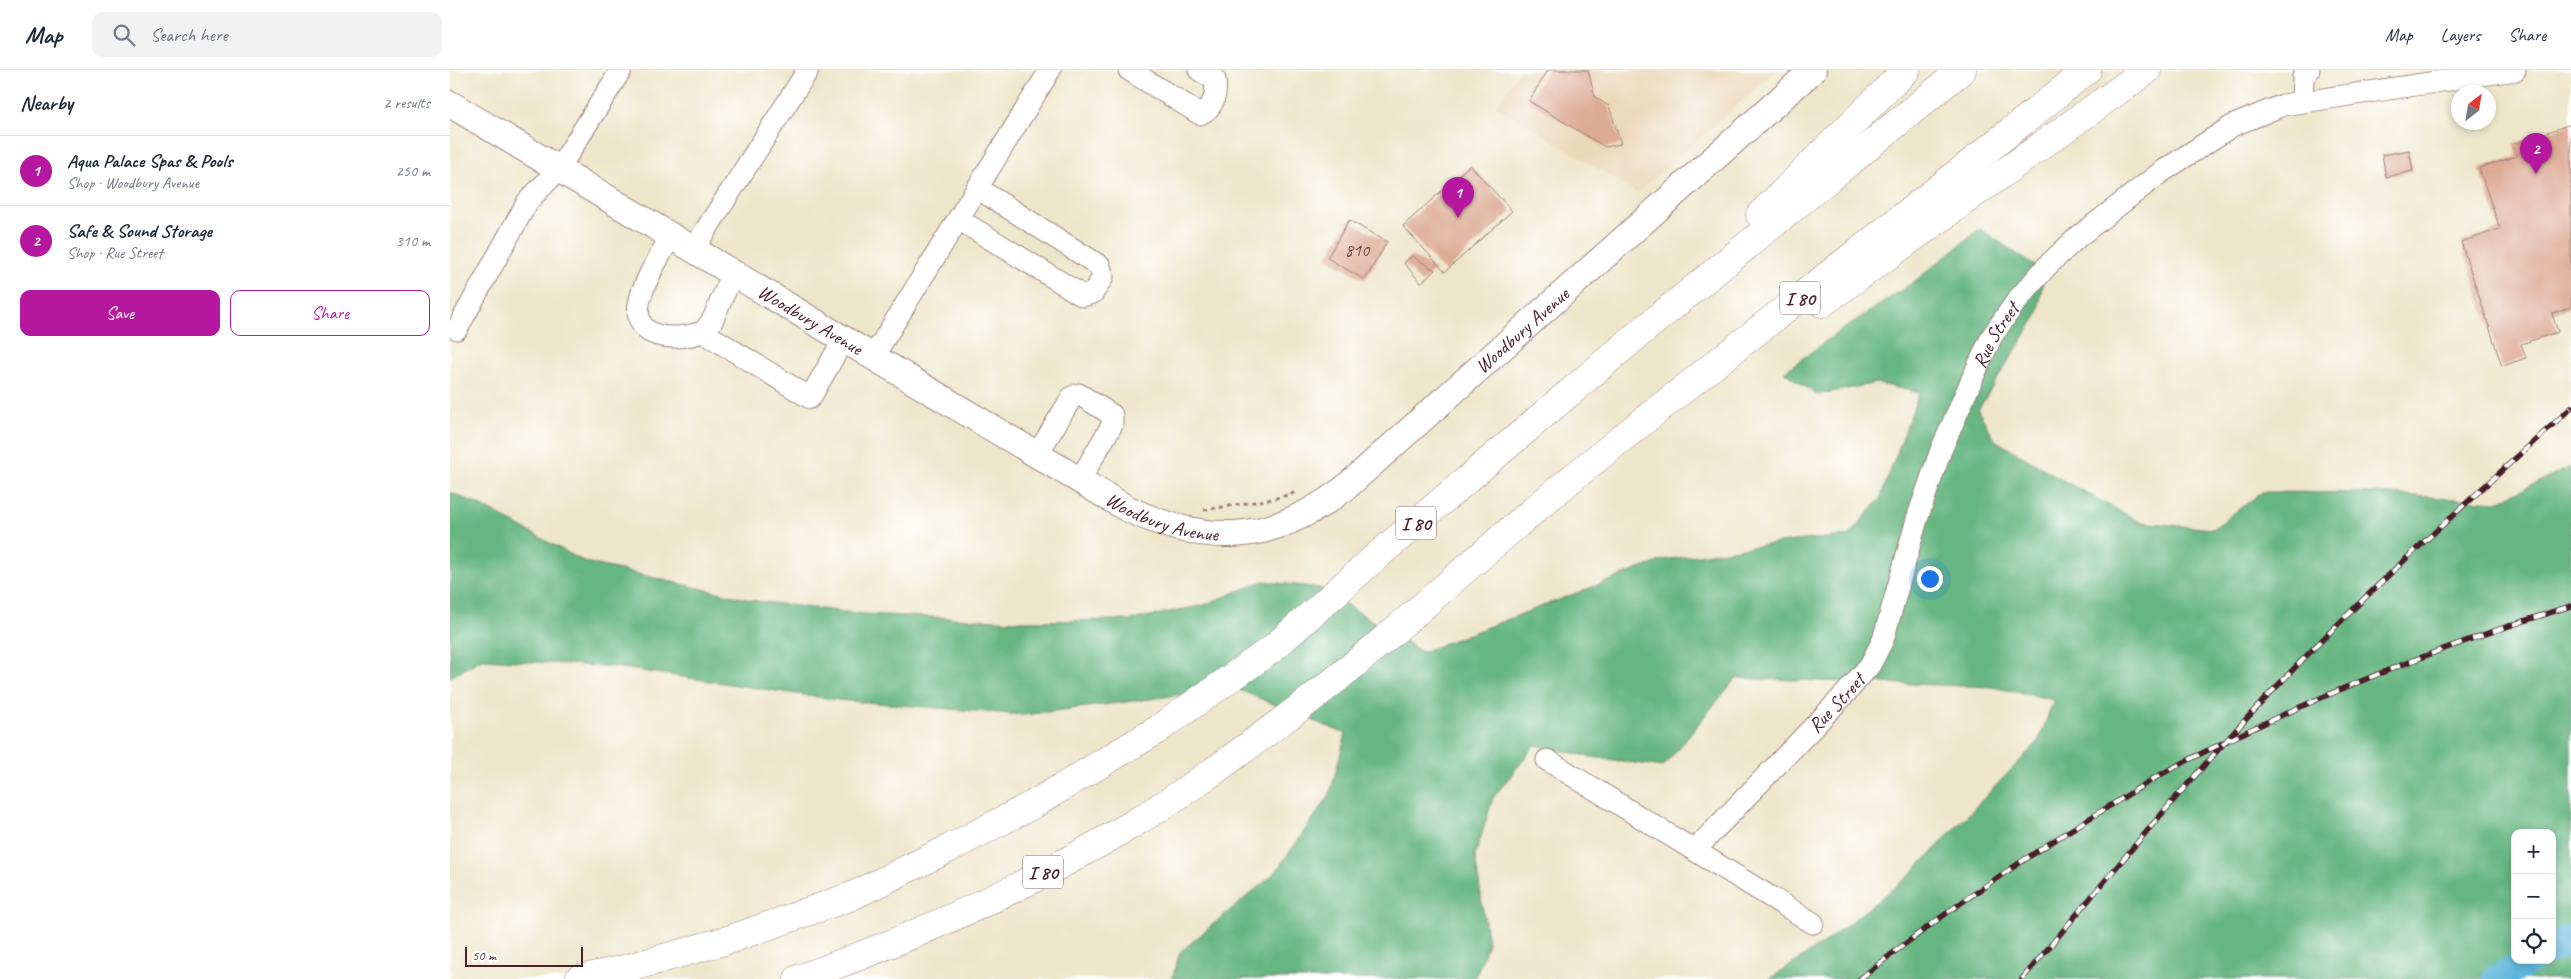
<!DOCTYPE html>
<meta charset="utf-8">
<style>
body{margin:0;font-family:Caveat,sans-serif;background:#f2f2f3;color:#1f2937}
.controls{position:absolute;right:15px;bottom:15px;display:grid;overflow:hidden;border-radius:10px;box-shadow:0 2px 8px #0003}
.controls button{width:45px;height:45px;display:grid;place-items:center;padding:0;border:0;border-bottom:1px solid #e0e1e3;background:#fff;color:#1f2937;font:25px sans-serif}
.compass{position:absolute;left:2001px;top:15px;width:45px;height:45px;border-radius:50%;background:#fff;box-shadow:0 2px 8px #0003;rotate:31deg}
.scale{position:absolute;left:15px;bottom:12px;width:118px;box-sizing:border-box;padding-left:5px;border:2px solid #4a1f2b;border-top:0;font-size:14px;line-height:18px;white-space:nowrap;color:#4a1f2b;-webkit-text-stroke:4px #fff;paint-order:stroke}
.you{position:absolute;left:1479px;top:508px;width:18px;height:18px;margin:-12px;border:4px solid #fff;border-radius:50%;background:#1a73e8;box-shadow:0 0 0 8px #1a73e833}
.badge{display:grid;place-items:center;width:32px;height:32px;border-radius:50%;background:#b5179e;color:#fff;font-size:16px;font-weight:700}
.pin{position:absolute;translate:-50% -41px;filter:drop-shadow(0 1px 2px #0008)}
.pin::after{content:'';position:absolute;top:26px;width:18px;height:15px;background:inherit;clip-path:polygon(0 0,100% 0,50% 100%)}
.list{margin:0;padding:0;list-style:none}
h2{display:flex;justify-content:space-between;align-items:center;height:65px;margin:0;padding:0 20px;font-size:21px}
h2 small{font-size:16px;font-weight:400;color:#747a83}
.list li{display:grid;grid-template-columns:32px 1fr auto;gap:15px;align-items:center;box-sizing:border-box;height:70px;padding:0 20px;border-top:1px solid #e0e1e3}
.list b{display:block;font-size:19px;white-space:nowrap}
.list p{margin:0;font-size:16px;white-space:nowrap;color:#747a83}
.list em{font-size:16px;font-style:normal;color:#747a83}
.actions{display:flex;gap:10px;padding:15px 20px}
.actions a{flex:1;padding:11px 0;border:1px solid #b5179e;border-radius:10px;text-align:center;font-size:18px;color:#b5179e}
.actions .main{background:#b5179e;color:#fff}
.icon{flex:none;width:28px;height:28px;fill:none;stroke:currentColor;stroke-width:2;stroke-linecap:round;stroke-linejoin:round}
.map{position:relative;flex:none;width:2121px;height:909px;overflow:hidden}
header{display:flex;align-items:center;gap:30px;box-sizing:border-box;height:70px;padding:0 25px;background:#fff;border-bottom:1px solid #e0e1e3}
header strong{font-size:24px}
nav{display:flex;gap:28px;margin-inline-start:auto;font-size:18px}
.search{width:350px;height:45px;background:#f2f2f3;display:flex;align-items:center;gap:12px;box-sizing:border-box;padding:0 18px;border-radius:10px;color:#747a83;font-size:19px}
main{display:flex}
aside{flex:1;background:#fff}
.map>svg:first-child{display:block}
</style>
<header>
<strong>Map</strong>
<div class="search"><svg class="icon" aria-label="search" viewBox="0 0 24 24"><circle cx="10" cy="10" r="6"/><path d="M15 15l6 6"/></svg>Search here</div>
<nav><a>Map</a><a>Layers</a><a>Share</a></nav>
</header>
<main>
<aside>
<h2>Nearby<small>2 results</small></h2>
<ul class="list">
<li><span class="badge">1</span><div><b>Aqua Palace Spas &amp; Pools</b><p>Shop · Woodbury Avenue</p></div><em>250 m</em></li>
<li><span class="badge">2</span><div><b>Safe &amp; Sound Storage</b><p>Shop · Rue Street</p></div><em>310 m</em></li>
</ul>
<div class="actions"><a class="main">Save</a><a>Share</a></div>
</aside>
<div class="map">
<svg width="2121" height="909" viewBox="0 0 2121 909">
<rect width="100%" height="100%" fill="#fff"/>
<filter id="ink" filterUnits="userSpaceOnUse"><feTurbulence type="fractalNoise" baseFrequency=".02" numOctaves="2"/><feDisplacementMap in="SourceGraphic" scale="10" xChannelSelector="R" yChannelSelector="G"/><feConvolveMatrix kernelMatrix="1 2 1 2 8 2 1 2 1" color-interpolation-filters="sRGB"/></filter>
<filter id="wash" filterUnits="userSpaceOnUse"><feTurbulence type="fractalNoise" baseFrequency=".0096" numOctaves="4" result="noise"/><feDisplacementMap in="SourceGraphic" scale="20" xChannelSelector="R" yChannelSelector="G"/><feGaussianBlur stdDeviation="1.12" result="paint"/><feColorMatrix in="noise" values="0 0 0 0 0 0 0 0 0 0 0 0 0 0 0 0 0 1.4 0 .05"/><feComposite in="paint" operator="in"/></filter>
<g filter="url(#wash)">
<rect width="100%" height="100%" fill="#eee6ca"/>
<!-- built -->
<polygon fill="#ebd8ba" points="1069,0 1327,0 1187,123 1047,36"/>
<!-- forest -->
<path fill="#66b681" stroke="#586a56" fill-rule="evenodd" d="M 1530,159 L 1594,202 L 1588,244 L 1528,340 L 1545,370 L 1614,411 L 1690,452 L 1763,459 L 1812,422 L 1928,423 L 2046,432 L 2121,397 L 2121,909 L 1320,909 L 1374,873 L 1458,807 L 1588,672 L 1604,630 L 1542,617 L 1286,608 L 1213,697 L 1142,687 L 1085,675 L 1043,728 L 1025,786 L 1038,873 L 1025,909 L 722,909 L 730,882 L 825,803 L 879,726 L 896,664 L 789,620 L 738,624 L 574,645 L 388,630 L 165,597 L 32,589 L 0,607 L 0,422 L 34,437 L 135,492 L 306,531 L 413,544 L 569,551 L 681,550 L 754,535 L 813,511 L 870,518 L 972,582 L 1213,490 L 1343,471 L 1398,466 L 1430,429 L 1469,323 L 1426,313 L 1367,325 L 1334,302 L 1387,263 L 1465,211 ZM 2065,763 L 2102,763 L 2102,890 L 2065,890 Z"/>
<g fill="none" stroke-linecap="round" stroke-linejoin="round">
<!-- river -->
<g stroke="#5db5da" stroke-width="29">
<polyline points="2102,879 2121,869"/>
<polyline points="2046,909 2081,890"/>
</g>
</g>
<g id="blocks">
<!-- building -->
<g fill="#ddaa94">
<polygon points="1098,0 1138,0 1145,27 1159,36 1171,74 1155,77 1079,31"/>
<polygon points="2121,54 2121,237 2102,244 2108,262 2071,274 2076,288 2052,296 2011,172 2050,159 2029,98 2067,86 2063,74"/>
<polygon points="1959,80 1963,101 1936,107 1932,85"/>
<polygon points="1020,95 1062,141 995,202 953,156"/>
<polygon points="899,150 937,172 915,210 877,188"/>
<polygon points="962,186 985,200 971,213 954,193"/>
</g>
</g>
</g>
<g filter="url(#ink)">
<use href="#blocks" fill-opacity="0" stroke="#9c827a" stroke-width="1"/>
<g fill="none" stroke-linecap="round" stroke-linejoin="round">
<!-- minor casing -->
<g stroke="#9c827a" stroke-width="23">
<g id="minor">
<path d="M 679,0 L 750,44 C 764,38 767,24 765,10 L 749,0"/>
<polyline points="1852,32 1853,7 1859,0"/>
<polyline points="508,149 633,226 643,223 653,207 650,196 527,118"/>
<path d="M 221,166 C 210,186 196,207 190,229 C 179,272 226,271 253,262 L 262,251 L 283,203"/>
<polyline points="243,180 358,0"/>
<polyline points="7,259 78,131 108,100 171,0"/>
<polyline points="253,262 360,328 394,269"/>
<polyline points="423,287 600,0"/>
<polyline points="587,385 622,327 629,324 662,345 662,355 629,411"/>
<polyline points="1097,690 1363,853"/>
<path id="s1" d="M 1245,780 L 1395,624 L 1420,595 L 1433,570 L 1467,449 L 1491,380 L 1523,307 L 1542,266 L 1568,229 L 1598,195 L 1628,167 L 1710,103 L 1782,56 L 1833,35 L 2065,0"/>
</g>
</g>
<!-- major casing -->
<g stroke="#9c827a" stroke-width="28">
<g id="major">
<path id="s2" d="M 0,34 L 676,438 C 757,477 822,474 895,418 L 1363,0"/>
</g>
</g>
<!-- highway casing -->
<g stroke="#9c827a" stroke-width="29">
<g id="highway">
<polyline points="1310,145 1456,0"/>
<polyline points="1372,233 1697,0"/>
<polyline points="129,909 175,899 281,869 402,826 500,778 584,734 707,660 822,579 927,486 1191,262 1512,0"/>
<path d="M 348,909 C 464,868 575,818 681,755 C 737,722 792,681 844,642 C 942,568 1030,483 1125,406 C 1294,269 1468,137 1637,0"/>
</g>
</g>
<!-- path -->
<polyline stroke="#9c827a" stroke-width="3" stroke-dasharray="4 4" stroke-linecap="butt" points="754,440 823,429 848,422"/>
<!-- minor -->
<use href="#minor" stroke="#fff" stroke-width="21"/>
<!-- major -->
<use href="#major" stroke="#fff" stroke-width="26"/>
<!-- highway -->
<use href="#highway" stroke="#fff" stroke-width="28"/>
<!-- rail casing -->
<g stroke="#4a1f2b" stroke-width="5.5">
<g id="rail">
<path d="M 1410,909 C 1487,847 1569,791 1653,740 C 1675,727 1697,712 1719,700 C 1848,633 1982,579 2121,536"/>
<path d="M 1572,909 C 1658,808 1742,704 1834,609 C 1925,514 2024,426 2121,338"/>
</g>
</g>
<!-- rail -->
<use href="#rail" stroke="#fff" stroke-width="4" stroke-dasharray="11" stroke-linecap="butt"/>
</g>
</g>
<g text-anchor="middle" stroke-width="4" stroke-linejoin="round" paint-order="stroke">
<!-- number labels -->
<g font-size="18" fill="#6f4245">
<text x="907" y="186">810</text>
</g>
<!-- shield labels -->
<g fill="#fff" stroke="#80626b" stroke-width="1">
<rect x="1330" y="211.5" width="40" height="33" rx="4"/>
<rect x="946" y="436.5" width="40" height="33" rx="4"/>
<rect x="573" y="785.5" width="40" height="33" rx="4"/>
</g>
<g font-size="19" font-weight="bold" fill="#4a1f2b">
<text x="1350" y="235">I 80</text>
<text x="966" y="460">I 80</text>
<text x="593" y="809">I 80</text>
</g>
<!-- street labels -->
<g font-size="20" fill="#4a1f2b" stroke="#fff">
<text dy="7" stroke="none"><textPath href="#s2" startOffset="420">Woodbury Avenue</textPath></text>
<text dy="7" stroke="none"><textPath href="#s2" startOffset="1259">Woodbury Avenue</textPath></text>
<text dy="7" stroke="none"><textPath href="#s1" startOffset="609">Rue Street</textPath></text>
<text dy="7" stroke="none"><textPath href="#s2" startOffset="825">Woodbury Avenue</textPath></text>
<text dy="7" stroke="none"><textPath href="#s1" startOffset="204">Rue Street</textPath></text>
</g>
</g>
</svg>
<div class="controls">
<button>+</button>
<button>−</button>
<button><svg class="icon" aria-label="locate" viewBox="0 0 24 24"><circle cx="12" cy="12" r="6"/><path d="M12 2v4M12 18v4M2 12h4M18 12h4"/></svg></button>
</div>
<svg class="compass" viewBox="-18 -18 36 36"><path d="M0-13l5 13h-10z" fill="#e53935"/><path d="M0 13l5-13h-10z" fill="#747a83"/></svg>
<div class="scale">50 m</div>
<div class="you"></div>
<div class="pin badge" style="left:1008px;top:148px">1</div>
<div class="pin badge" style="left:2086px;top:104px">2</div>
</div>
</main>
